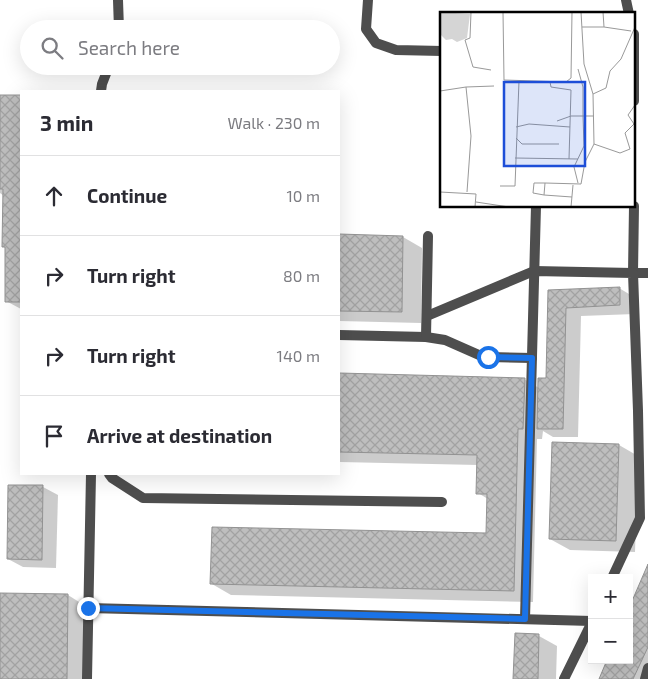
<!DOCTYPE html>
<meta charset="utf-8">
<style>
body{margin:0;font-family:"Exo 2",sans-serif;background:#f7f7f7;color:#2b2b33}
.controls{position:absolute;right:15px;bottom:15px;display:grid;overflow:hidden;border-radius:0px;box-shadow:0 5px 20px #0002}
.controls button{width:45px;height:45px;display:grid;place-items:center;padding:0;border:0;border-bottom:1px solid #e1e1e2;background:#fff;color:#2b2b33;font:25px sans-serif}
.stop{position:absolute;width:15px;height:15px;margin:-11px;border:4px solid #1a73e8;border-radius:50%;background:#fff}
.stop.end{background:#1a73e8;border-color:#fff;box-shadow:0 1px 5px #0008}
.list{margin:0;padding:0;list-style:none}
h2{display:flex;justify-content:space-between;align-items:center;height:65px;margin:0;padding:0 20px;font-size:21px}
h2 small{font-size:16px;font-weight:400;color:#7c7c81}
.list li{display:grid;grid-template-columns:32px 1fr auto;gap:15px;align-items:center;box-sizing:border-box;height:80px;padding:0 20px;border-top:1px solid #e1e1e2}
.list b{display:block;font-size:19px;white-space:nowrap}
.list em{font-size:16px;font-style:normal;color:#7c7c81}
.icon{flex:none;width:28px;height:28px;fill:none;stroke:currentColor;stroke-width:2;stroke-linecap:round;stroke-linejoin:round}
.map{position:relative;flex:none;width:648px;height:679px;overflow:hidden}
.search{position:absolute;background:#fff;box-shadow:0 5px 20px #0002;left:20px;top:20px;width:320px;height:55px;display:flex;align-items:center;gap:12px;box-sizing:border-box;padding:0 18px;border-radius:28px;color:#7c7c81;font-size:19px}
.panel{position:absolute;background:#fff;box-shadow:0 5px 20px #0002;left:20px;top:90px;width:320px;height:385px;border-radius:0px}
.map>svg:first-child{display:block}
</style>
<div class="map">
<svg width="648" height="679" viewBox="0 0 648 679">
<defs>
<pattern id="building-cross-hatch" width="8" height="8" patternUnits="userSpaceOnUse" patternTransform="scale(1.25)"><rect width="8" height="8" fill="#bebebe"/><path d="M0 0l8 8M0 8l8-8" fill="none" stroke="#a2a2a2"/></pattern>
</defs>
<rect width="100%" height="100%" fill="#fff"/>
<!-- shadow -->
<g fill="#0003">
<polygon points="0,96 21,96 21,309 6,301 6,248 3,246 4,196 0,193"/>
<polygon points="339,236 403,237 422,248 421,323 339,321"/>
<polygon points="619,288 634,297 635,314 581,316 578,437 553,437 543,431 542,439 537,439 533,602 231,595 212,584 487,534 488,499 478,493 478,465 339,462 339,375 524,379 539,388 547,379 549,291"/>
<polygon points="619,445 638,456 635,552 570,550 550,539"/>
<polygon points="43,487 58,495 56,568 23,567 8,559"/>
<polygon points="648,566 648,679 599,679 629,660"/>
<polygon points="0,595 68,595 87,607 88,679 0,679"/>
<polygon points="539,636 557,646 556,679 515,679"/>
</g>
<!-- building -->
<g fill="url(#building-cross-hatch)" stroke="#929292">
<polygon points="0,95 21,95 21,302 5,302 5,247 2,247 3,189 0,189"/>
<polygon points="339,234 403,236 402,312 339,311"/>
<polygon points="620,287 620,305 566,308 563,429 537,429 538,378 546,378 548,290"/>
<polygon points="339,373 525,378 523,429 518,429 514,591 210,584 212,527 486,533 487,494 476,494 477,455 339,452"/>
<polygon points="552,442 619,444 616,541 549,539"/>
<polygon points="8,485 43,485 42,560 7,559"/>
<polygon points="648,564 648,647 633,679 599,679 607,660 629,660 629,608"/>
<polygon points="0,593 68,594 67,679 0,679"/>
<polygon points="515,633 539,634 538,679 513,679"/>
</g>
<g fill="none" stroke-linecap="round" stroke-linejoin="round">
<!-- service -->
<g stroke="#4e4e4e" stroke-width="10">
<polyline points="118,0 119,29"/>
<polyline points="368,0 366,29 376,43 396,50 442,51"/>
<polyline points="626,0 629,14"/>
<polyline points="634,34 634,101"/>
<polyline points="101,91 102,84 109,66"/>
<polyline points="634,206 633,273 648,273"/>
<polyline points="427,316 534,271 633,273 638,411 640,518 612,578"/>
<polyline points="339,335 426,337 445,340 479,355 489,357 532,358"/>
<polyline points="426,337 428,236"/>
<polyline points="109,474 112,478 143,498 442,502"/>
<polyline points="88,608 592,621"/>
<polyline points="525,619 536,206"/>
<polyline points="87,679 91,474"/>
<polyline points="564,679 592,622"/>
<polyline points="645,679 648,668"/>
</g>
</g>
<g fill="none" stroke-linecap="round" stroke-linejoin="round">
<!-- route -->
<polyline stroke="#1a73e8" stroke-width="6" points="88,608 525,619 532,358 488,357"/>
</g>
<!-- overview -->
<g transform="translate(440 12)">
<rect width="195" height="195" fill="#fff"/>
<path d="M 0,0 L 30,2 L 27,26 L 17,30 L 12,27 L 6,28 L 0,22 Z" fill="#d5d5d5"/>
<path fill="none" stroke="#999" stroke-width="1" d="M 31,0 L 30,26 L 25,28 L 33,55 L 51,58M 63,0 L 64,68 L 126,70 L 131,66 L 132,0M 142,15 L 164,15 L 163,0M 164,15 L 191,19M 138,57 L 143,75 L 143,104 L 154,104M 110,70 L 111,75 L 131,78 L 129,147M 26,75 L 54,74M 0,79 L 26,75 L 31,124 L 27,180M 153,82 L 166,76 L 170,59 L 181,47 L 195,15M 117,109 L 131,104 L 143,104 L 144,134 L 134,155 L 138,171M 76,115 L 89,112 L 130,115M 76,126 L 82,132 L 119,132M 154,132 L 180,141 L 190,137 L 185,121 L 194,112 L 188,103 L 195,93M 75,146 L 138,147M 60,174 L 75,174 L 79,69M 0,180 L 36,182 L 35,195M 104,183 L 93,181 L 94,171 L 105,171M 132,185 L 104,183 L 105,171 L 141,172 L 145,150 L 154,132 L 153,82 L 144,52 L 141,0M 36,190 L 69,195M 131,195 L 133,173"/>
<path fill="#1d4ed8" fill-opacity="0.15" stroke="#1d4ed8" stroke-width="2.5" d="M 64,70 L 145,70 L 145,154 L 64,154 Z"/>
<rect width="195" height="195" fill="none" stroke="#000" stroke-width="2.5"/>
</g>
</svg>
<div class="controls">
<button>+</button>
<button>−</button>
</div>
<div class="stop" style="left:488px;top:357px"></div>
<div class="stop end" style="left:88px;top:608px"></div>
<div class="search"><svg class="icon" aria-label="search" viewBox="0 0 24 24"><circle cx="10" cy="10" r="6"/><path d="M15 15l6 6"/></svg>Search here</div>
<section class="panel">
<h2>3 min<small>Walk · 230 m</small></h2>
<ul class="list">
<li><svg class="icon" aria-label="ahead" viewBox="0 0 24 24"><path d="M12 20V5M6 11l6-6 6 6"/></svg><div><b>Continue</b></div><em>10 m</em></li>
<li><svg class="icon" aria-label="right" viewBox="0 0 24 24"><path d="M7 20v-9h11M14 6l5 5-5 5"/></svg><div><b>Turn right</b></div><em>80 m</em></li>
<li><svg class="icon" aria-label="right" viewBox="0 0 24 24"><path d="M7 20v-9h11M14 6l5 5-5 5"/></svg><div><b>Turn right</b></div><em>140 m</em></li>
<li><svg class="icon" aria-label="arrive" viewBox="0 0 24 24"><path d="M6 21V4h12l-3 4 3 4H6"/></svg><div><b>Arrive at destination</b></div></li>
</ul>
</section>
</div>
